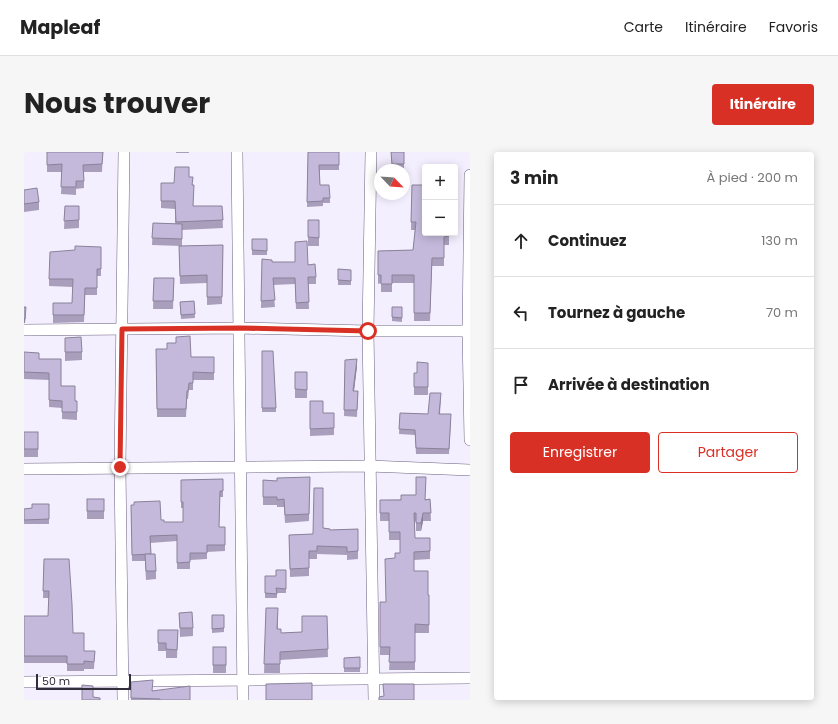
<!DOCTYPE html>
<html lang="fr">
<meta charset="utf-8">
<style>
body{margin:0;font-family:Poppins,sans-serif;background:#f6f6f6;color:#222}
.controls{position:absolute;right:12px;top:12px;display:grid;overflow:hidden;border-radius:4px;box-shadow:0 2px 10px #0003}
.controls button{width:36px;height:36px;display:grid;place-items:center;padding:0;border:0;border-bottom:1px solid #e0e0e0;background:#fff;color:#222;font:20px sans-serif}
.compass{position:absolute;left:350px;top:12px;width:36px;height:36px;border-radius:50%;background:#fff;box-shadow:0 2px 10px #0003;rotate:115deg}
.scale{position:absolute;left:12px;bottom:10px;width:95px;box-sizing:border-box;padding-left:4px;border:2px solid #332e3c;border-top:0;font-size:11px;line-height:14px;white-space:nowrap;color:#332e3c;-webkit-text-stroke:3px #fff;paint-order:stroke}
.stop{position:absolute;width:12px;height:12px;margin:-9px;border:3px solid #d93025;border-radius:50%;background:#fff}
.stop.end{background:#d93025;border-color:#fff;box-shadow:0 1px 4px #0008}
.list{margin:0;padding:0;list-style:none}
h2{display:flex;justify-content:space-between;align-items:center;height:52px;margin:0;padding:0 16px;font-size:17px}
h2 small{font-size:13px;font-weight:400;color:#767676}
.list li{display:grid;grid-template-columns:26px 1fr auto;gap:12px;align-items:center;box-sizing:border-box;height:72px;padding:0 16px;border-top:1px solid #e0e0e0}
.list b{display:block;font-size:15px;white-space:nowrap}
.list em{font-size:13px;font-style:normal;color:#767676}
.actions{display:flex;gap:8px;padding:12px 16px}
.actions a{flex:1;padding:9px 0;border:1px solid #d93025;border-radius:4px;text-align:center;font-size:14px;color:#d93025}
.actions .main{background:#d93025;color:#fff}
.icon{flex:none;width:22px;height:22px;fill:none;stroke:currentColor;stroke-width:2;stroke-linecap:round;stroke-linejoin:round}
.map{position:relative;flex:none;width:446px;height:548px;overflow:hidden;border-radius:4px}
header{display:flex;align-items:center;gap:24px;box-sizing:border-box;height:56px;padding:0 20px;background:#fff;border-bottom:1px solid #e0e0e0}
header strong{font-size:19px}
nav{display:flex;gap:22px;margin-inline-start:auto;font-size:14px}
.intro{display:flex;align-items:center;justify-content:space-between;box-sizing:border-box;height:96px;padding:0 24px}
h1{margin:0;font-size:28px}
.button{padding:10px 18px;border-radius:4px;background:#d93025;color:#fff;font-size:14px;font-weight:700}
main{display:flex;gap:24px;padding:0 24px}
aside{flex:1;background:#fff;border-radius:4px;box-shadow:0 2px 10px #0003}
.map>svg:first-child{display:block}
</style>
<header>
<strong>Mapleaf</strong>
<nav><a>Carte</a><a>Itinéraire</a><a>Favoris</a></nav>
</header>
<div class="intro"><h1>Nous trouver</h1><a class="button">Itinéraire</a></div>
<main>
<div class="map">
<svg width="446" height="548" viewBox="0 0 446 548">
<rect width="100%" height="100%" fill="#f4effe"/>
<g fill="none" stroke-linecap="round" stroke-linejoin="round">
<!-- minor casing -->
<g stroke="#6b607f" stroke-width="12">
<g id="minor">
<polyline points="213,0 219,548"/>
<polyline points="347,0 344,179 350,548"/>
<polyline points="446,23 444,179 446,288"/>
<polyline points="0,178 215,176 344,179 446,179"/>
<polyline points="0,317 345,314 446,318"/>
<polyline points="0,530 446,526"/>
<polyline points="99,548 96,315 100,0"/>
</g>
</g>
<!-- minor -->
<use href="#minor" stroke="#fff" stroke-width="11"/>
</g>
<!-- wall -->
<g fill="#a99fbc">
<polygon points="23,0 79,0 78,20 60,20 60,36 52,37 52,43 37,42 38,20 23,20"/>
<rect x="152" y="0" width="13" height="1"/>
<polygon points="284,0 315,0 315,18 296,18 296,33 306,46 306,51 299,51 299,54 283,55"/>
<polygon points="367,0 380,0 380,16 368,16"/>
<polygon points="165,25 169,33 169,54 198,54 199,76 158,78 158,94 199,93 198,152 183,153 183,131 156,132 155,94 157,94 128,93 129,71 151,72 151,57 137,56 137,49 150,31"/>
<polygon points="388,33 401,81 425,84 425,93 420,93 420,114 408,114 406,169 390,169 390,131 368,131 368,140 357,140 357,131 354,132 354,99 389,98 391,78 387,78"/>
<polygon points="0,38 15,50 15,58 0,60"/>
<polygon points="41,54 55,54 55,76 40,77"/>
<rect x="284" y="68" width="11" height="26"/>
<rect x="228" y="87" width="15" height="16"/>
<polygon points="77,95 77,124 73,124 73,143 61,143 60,170 29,171 29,151 48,151 49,135 25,134 25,127"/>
<polygon points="238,107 248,110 284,113 292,125 292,132 284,132 285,157 272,157 271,132 249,133 251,155 237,156"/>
<polygon points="314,117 327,118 327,133 314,133"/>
<polygon points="130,126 150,126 149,157 129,157"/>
<polygon points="170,149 171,166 157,167 156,150"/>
<polygon points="368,155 378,155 378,170 368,169"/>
<polygon points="41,186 58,200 58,208 41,209"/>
<polygon points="132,197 167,205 190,205 190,228 169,228 169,238 165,238 164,247 163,247 162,265 133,265"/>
<polygon points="238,199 252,256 252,260 238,260"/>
<polygon points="0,200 15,207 51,249 53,249 53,268 38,267 38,256 25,255 25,228 0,227"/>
<polygon points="321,208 333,214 330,239 334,239 333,265 320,264"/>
<polygon points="404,211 404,243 390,243 390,221 393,221"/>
<rect x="271" y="220" width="12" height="26"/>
<polygon points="417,246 416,262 427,268 425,302 392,302 391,283 375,282 376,261 404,262"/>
<polygon points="286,249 299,261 310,261 310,283 286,284"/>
<rect x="0" y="280" width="14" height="25"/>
<polygon points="286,325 285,369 261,371 260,355 253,355 253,353 239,353 239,328 253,329"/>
<polygon points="199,327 199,345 196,345 195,375 201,375 201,399 183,400 183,407 166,408 166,417 153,417 153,389 126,391 127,402 132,419 132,427 122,428 121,409 108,409 107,353 140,370 159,370 159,356 157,356 157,328"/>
<rect x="63" y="347" width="17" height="20"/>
<polygon points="406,347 407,369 399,369 397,379 392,379 392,369 390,370 391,386 406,386 406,407 390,408 390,419 404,443 405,443 405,481 391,481 391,518 365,518 366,503 356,503 356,450 362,450 371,406 376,401 376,388 365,388 365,369 356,369 356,348"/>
<polygon points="25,352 25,372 0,372 0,357 8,356"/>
<polygon points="299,376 306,378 334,377 334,407 323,408 323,403 293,402 293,407 285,407 285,424 266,425 265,383 289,382"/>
<polygon points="20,407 49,481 60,499 71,499 70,517 60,517 60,519 43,519 43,511 0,511 0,464 24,464 25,446 19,446"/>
<polygon points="262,418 262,441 253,441 253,446 241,446 241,424 252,424"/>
<polygon points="242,456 254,464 254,477 257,481 278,480 303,464 304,505 256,508 256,521 240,521"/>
<polygon points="155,461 169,476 169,484 156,485"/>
<polygon points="188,463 200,463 200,480 188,481"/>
<polygon points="134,478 154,478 153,506 142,506 142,499 134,499"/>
<rect x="189" y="495" width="13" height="26"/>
<polygon points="336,505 336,520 320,520 320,506"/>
<polygon points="107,530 129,539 166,548 107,548"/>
</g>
<!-- shaded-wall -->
<g fill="#898299">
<polygon points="2,160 1,171 0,171 0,167"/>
<polygon points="333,207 333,214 329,246 329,239"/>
<polygon points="399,361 399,369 397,379 397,371"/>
</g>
<!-- building -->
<g fill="#c4b9db" stroke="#898299">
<polygon points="23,0 79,0 78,12 59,13 60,29 52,29 52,35 37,35 38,12 23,13"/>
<polygon points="284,0 315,0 315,13 295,13 296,33 305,33 306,46 299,46 299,49 283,50"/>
<polygon points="367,0 380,0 380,12 368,12"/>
<polygon points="151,15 165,15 165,25 169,25 168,33 170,33 169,54 198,54 199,68 152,70 151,49 137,49 137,31 150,31"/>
<polygon points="388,33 401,33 401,81 425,81 425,84 420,85 420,106 408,106 406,161 390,161 390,123 368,123 368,132 357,132 357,123 354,123 354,99 389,98 392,70 387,70"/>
<polygon points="13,36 15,50 0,52 0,38"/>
<polygon points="41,54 55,54 55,68 40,69"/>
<polygon points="284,68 295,68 295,86 284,85"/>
<polygon points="129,71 158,72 158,87 128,86"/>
<polygon points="228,87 243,87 243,99 228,98"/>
<polygon points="283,89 284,113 291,112 292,125 284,125 285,150 272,151 271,126 249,126 251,148 237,149 238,107 248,108 248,110 271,110 271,90"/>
<polygon points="199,93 198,145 183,145 183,123 156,124 155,94"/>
<polygon points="51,94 77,95 77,117 73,117 73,136 61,136 60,163 29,163 29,151 48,151 49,127 25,127 26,100 51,98"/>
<polygon points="314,117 327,118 327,129 314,128"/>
<polygon points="130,126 150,126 149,149 129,149"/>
<polygon points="170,149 171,162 157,163 156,150"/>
<polygon points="0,155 2,155 1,167 0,167"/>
<polygon points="368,155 378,155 378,166 368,165"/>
<polygon points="166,184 167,205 190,205 190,221 169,220 169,231 165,231 164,239 163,239 162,257 133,257 132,197 143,197 143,191 152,191 152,185"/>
<polygon points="57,185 58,200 41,200 41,186"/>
<polygon points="238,199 249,199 252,256 238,256"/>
<polygon points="0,200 15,201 15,207 37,207 37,234 51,234 51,249 53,249 53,260 38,260 38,249 25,248 25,221 0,220"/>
<polygon points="333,207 329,239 334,239 333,258 320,258 321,208"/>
<polygon points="393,210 404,211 404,235 390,235 390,221 393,221"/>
<polygon points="271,220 283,220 283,238 271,237"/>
<polygon points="406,241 417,241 415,262 427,262 425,297 392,296 391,278 375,277 376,261 404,262"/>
<polygon points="286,249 299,249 299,261 310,261 310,276 286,277"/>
<rect x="0" y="280" width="14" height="17"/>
<polygon points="286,325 285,362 261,363 260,347 253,348 253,345 239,345 239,328 253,329 253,326"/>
<polygon points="392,325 402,325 401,348 406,347 407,361 399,361 397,371 392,371 392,361 390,361 391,386 406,386 406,399 390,400 390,419 404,419 404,443 405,443 405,473 391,472 391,510 365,510 366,495 356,495 356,450 362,450 361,407 371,406 371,401 376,401 376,380 365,380 365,361 356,361 356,348 377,348 377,343 392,343"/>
<polygon points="199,327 199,339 196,339 195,375 201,375 201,393 183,393 183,401 166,401 166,410 153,411 153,383 126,384 127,402 108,403 107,353 110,353 110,350 136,349 137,368 140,368 140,370 159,370 159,350 157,350 157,328"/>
<polygon points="290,336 299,336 299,376 306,377 306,378 334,377 334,399 323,400 323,395 293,394 293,399 285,399 285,416 266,417 265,383 289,382"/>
<rect x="63" y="347" width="17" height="12"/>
<polygon points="8,352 25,352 25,367 0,368 0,357 8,356"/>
<polygon points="121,402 131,402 132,419 122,419"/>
<polygon points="20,407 45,407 48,452 49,481 60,481 60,499 71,499 70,510 60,509 60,512 43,512 43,504 0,504 0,464 24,464 25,439 19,439"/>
<polygon points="252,418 262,418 262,437 252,436 253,442 241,441 241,424 252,424"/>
<polygon points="242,456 254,456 253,477 257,477 257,481 278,480 278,464 303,464 304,497 256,500 256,512 240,512"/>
<polygon points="168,460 169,476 156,476 155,461"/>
<polygon points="188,463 200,463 200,476 188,477"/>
<polygon points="134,478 154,478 153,498 142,497 142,491 134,491"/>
<rect x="189" y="495" width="13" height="18"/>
<polygon points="336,505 336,516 320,516 320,506"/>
<polygon points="129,528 128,539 166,534 166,548 136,548 136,547 107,546 107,530"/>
<polygon points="288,531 288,548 242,548 242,532"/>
<polygon points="359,532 390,532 390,548 355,548 355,545 360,544"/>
<polygon points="58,533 69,534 69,545 76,546 76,548 58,548"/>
</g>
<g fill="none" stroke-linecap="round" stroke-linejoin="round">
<!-- route -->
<polyline stroke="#d93025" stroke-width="5" points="96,315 98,177 216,176 344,179"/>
</g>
</svg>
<div class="controls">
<button>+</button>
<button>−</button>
</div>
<svg class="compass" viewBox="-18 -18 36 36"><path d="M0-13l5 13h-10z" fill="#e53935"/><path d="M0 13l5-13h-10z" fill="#767676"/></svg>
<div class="scale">50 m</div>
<div class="stop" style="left:344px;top:179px"></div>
<div class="stop end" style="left:96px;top:315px"></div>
</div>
<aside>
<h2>3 min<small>À pied · 200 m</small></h2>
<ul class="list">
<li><svg class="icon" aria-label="ahead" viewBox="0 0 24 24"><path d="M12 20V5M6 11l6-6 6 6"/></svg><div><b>Continuez</b></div><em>130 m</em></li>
<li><svg class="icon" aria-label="left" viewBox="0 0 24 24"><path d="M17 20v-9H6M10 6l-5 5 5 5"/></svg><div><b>Tournez à gauche</b></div><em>70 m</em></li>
<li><svg class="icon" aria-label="arrive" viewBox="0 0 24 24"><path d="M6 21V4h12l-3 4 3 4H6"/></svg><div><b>Arrivée à destination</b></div></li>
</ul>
<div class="actions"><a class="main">Enregistrer</a><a>Partager</a></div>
</aside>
</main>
